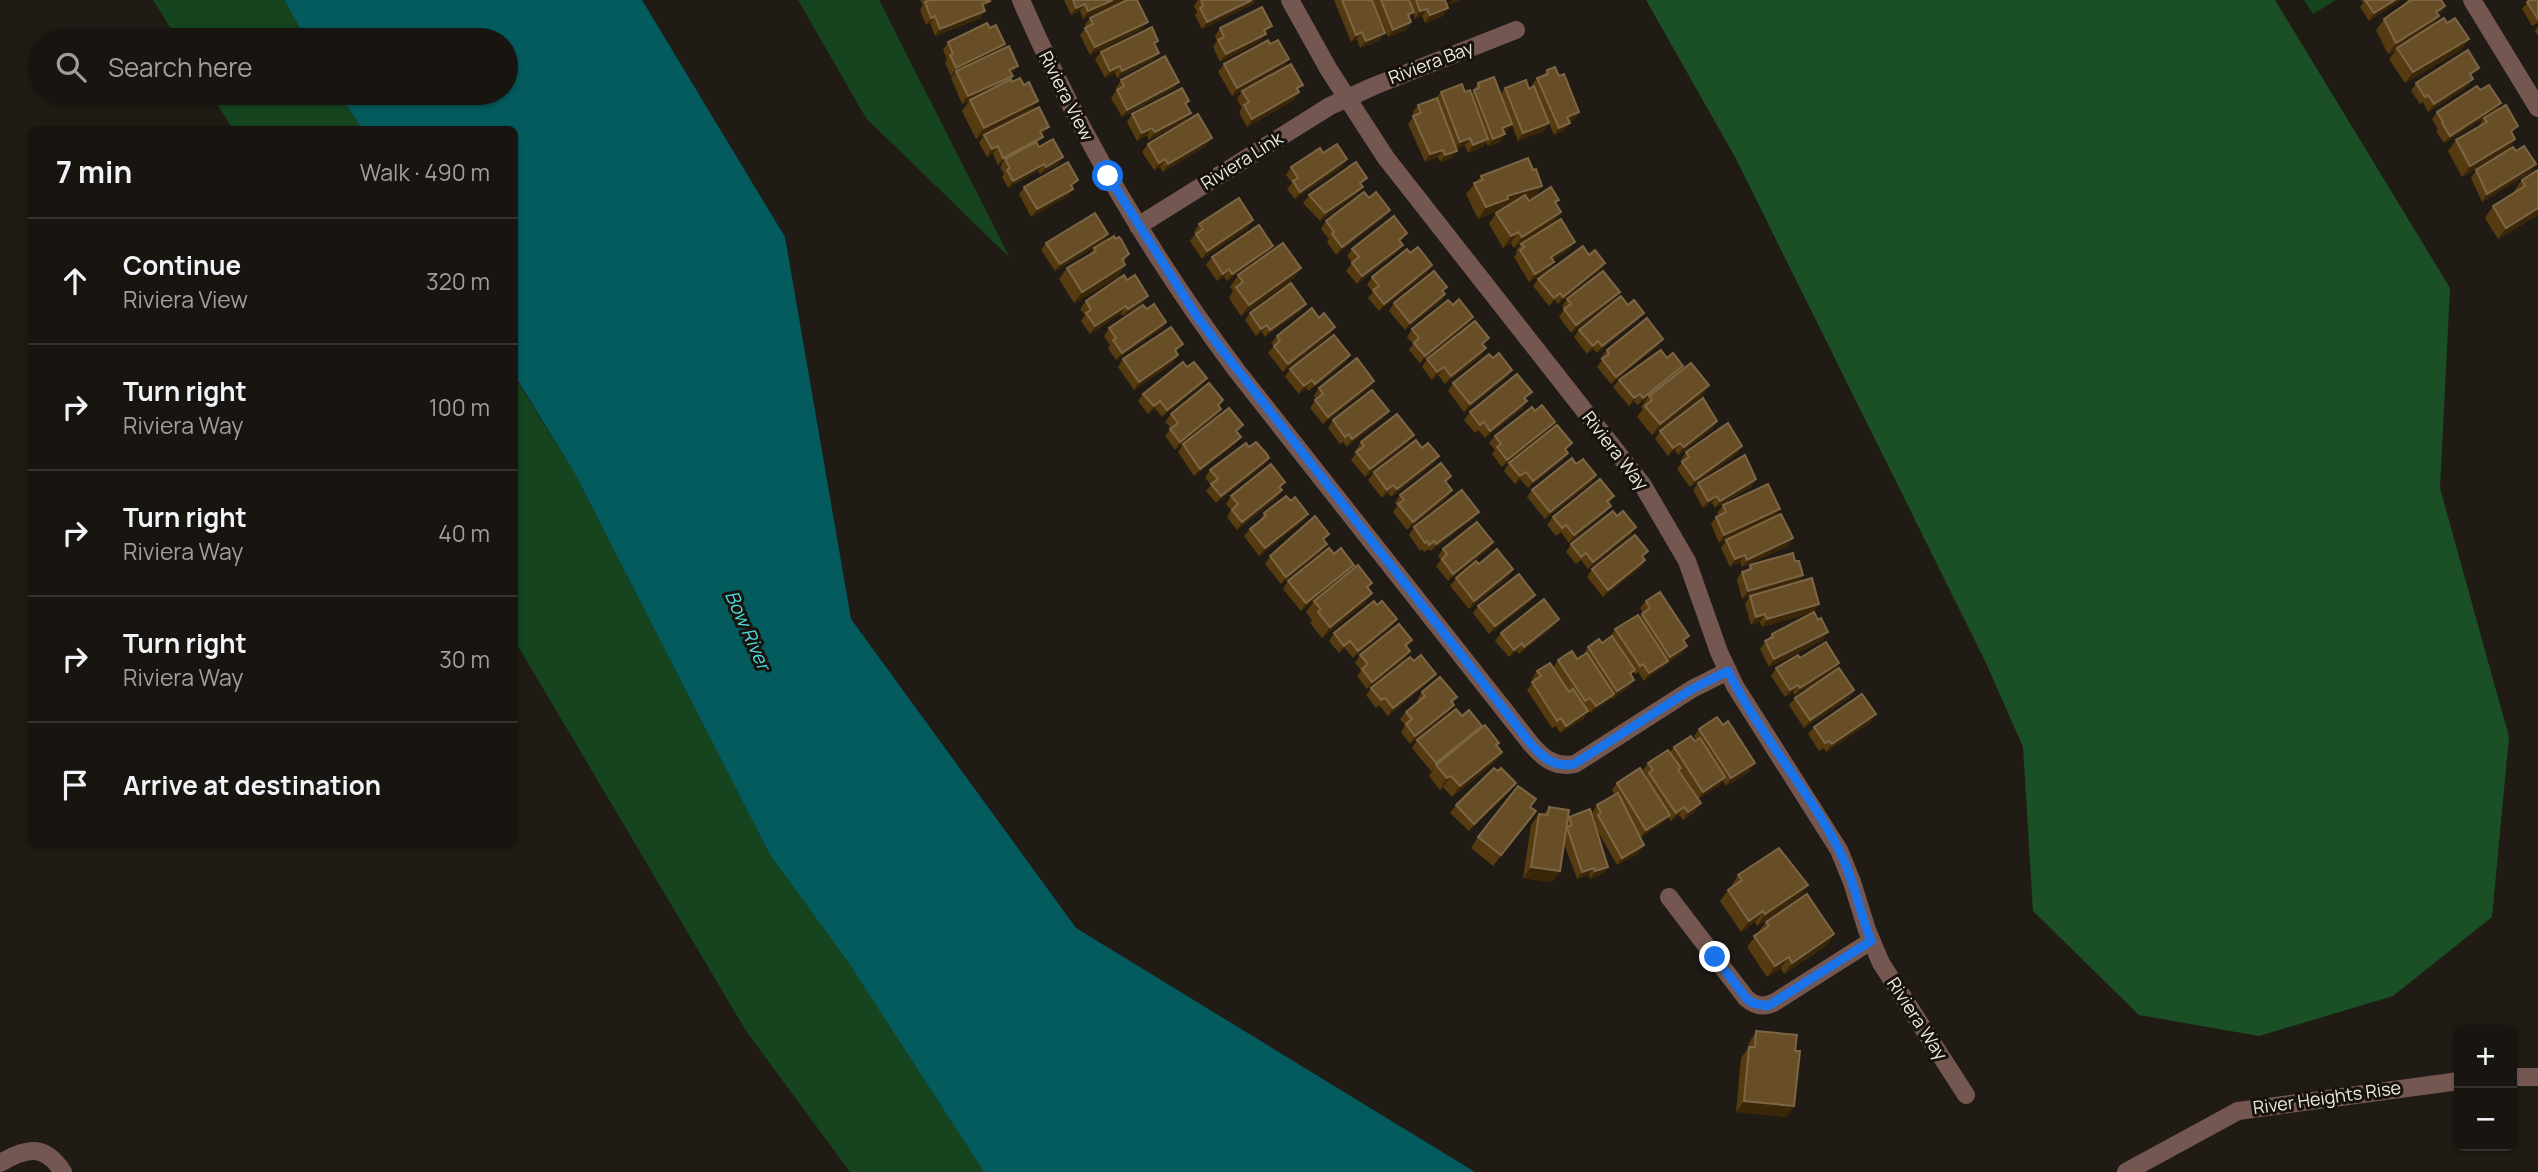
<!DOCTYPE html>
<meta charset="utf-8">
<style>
body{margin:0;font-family:Manrope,sans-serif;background:#211d18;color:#f1f3f6}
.controls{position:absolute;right:21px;bottom:21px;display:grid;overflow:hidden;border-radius:10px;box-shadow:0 2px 5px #0004}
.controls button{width:63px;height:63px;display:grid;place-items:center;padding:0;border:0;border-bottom:2px solid #36332f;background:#18140f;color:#f1f3f6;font:35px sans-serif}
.stop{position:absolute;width:21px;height:21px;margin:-16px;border:5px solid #1a73e8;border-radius:50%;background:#fff}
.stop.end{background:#1a73e8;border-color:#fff;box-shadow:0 2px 7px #0008}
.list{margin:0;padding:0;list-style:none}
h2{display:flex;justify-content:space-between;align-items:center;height:91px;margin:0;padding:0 28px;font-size:30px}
h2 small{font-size:23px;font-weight:400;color:#9f9e9e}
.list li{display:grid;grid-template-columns:46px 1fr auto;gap:21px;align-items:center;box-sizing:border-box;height:126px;padding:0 28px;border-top:2px solid #36332f}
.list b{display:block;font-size:26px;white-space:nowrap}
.list p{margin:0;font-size:23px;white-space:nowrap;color:#9f9e9e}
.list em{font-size:23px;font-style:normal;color:#9f9e9e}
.icon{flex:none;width:38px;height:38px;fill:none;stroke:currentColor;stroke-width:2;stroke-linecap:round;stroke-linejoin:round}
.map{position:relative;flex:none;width:2538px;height:1172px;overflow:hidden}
.search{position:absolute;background:#18140f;box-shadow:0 2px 5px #0004;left:28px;top:28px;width:490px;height:77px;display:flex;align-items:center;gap:18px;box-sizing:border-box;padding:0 24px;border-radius:38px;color:#9f9e9e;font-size:26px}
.panel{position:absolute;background:#18140f;box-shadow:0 2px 5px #0004;left:28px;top:126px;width:490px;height:721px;border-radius:10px}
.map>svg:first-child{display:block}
</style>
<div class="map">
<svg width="2538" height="1172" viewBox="0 0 2538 1172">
<rect width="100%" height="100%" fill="#201b14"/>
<!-- green -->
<g fill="#15441f">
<polygon points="153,0 284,0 307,40 178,40"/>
<polygon points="798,0 879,0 1010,258 866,118"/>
<polygon points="2304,0 2336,0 2313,14"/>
<polygon points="210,93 339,93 362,129 233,129"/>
<polygon points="514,376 574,472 770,855 848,962 984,1172 850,1172 746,1031 515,641"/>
</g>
<!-- forest -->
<polygon fill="#1b5026" points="1646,0 2275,0 2450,288 2440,488 2509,737 2492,917 2393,996 2259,1036 2139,1015 2033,911 2023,747 1986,663 1735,157"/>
<!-- water -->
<polygon fill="#045b5e" points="284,0 642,0 785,237 851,619 1076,928 1475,1172 984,1172 848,962 770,855 574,472 515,376 514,130 362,129 339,93 506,93 506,40 307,40"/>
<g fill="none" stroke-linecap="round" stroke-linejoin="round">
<!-- minor -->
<g stroke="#755752" stroke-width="18">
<path d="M 1021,0 C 1078,132 1151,256 1237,371 L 1531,744 C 1543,758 1555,768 1575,764 L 1692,689 L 1728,671"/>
<polyline points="1290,0 1329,70 1386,158 1642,484 1687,561 1719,652 1735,686 1839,850 1852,882 1867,930 1881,963 1966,1095"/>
<polyline points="2472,0 2538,108"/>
<polyline points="1138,226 1330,106 1374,86 1516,30"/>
<path d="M 1669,897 L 1746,998 C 1755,1006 1764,1008 1775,1002 L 1871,941"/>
<polyline points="2512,1077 2538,1077"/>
<path d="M 0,1163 C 27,1147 45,1144 63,1172"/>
<polyline points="2126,1172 2238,1111 2459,1081"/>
</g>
</g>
<!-- wall -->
<g fill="#563b10">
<polygon points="920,0 989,0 984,9 985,11 979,19 935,36 930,23 926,25 920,10 923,5"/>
<polygon points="1064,0 1125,0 1083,19 1080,11 1071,15"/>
<polygon points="1198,0 1256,0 1253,4 1202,29 1195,15 1197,12 1194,6"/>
<polygon points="1334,0 1372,0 1380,40 1360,48 1357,39 1351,42"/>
<polygon points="1373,0 1445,0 1448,8 1443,16 1425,23 1422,16 1415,19 1413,13 1409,18 1411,22 1406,30 1388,37"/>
<polygon points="2361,0 2401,0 2369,21 2360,7 2363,3"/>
<polygon points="2408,0 2441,0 2445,6 2432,26 2447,23 2469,39 2461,50 2405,83 2389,59 2396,50 2388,54 2376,30 2384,19 2404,5"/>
<polygon points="2529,0 2538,0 2538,23 2532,26 2522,9"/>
<polygon points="1090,18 1142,29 1090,55 1080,35 1086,27 1085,25"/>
<polygon points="2538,26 2538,36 2535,31"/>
<polygon points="990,28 1005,44 1002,49 1012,74 1011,74 1011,79 1031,111 1049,127 1042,135 1037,145 1039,147 1063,157 1058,164 1040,174 1038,171 1008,188 1002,177 1004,174 1000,167 1003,162 998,165 993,154 987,157 979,143 984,135 998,128 976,139 962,111 969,101 962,104 951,78 954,74 951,76 945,63 947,59 943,50 948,42"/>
<polygon points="1220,28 1267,34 1265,35 1260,41 1220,62 1213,47 1217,41 1215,36"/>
<polygon points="1270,44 1289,59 1284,67 1232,96 1218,72 1224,64"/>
<polygon points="1155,46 1153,60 1117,78 1115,73 1105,78 1095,59 1101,52"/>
<polygon points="1547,70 1559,76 1579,112 1574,120 1569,121 1564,131 1554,135 1549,123 1544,131 1518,141 1512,125 1507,131 1504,132 1500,142 1488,146 1486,142 1483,147 1468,153 1465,146 1457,149 1452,158 1440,162 1438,157 1425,162 1408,124 1414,116 1413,112 1418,105 1436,98 1441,92 1465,92 1471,94 1478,83 1501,94 1505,88 1529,89 1533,87 1532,85 1537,78 1543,76"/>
<polygon points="2474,76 2472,77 2468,86 2428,112 2423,102 2420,104 2411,91 2416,83"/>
<polygon points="1121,80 1179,82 1173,89 1122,117 1111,98 1117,90 1116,88"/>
<polygon points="1242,91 1298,91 1299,92 1294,100 1247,127 1239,112 1242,108 1237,99"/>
<polygon points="1189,101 1186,105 1185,120 1149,140 1147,135 1137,141 1127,122 1132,114"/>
<polygon points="2496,111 2444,143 2436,131 2438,129 2432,119 2437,112"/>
<polygon points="2484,118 2515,139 2508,150 2462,177 2448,151 2456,140 2478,127"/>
<polygon points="1148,144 1207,145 1163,172 1160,167 1154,170 1142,152"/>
<polygon points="2516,151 2531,172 2482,202 2471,178 2476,170"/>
<polygon points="1323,153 1342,167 1295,199 1287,189 1292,183 1286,175 1291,167"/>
<polygon points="1533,170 1542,186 1534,197 1528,199 1529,201 1556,204 1561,212 1553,224 1514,248 1511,243 1503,248 1489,224 1496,213 1510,204 1503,207 1500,210 1478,219 1466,194 1481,176"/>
<polygon points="2538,170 2538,215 2498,239 2485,218 2493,206 2515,192 2514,191 2522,180"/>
<polygon points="1362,186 1363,187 1357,194 1320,221 1303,203 1309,195"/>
<polygon points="1024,187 1073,188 1068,196 1031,217 1019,194"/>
<polygon points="1390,210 1385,217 1336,255 1327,242 1329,239 1321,229 1326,221"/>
<polygon points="1199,224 1248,228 1202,259 1190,241 1195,234 1194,232"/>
<polygon points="1407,233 1400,242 1397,252 1357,284 1346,271 1352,263 1347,256 1352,249"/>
<polygon points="1108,234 1103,242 1055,271 1041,250 1046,243"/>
<polygon points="1521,244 1569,249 1553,260 1554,262 1549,269 1529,282 1514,257 1517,253 1516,251"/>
<polygon points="1094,248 1129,254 1124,262 1118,277 1074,303 1059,279 1067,268 1089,255"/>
<polygon points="1268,253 1227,281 1224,277 1217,281 1206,265 1212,257"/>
<polygon points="1410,253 1432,265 1427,273 1379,311 1368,298 1373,292 1367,285 1372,277"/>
<polygon points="1589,255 1605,263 1599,271 1558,304 1555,300 1549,306 1533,286 1538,279"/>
<polygon points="1301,268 1293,279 1241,316 1229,298 1233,291 1230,287 1238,275"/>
<polygon points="1443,292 1445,294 1440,302 1405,330 1389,311 1394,303"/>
<polygon points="1620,292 1614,300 1571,333 1559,317 1564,309 1562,306 1567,299"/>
<polygon points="1086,301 1143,303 1123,316 1121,313 1090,334 1081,321 1085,315 1080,309"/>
<polygon points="1306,304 1301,311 1265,337 1262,332 1256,336 1245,320 1250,313"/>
<polygon points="1453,305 1473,317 1468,324 1420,363 1409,350 1413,344 1407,337 1412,329"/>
<polygon points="1147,309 1166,322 1161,329 1116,360 1108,348 1110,345 1104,336 1109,328"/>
<polygon points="1319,318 1335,327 1330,335 1283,372 1268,353 1274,346 1271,343 1277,336"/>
<polygon points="1638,320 1597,353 1593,349 1587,354 1574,337 1579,330"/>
<polygon points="1484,346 1486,348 1481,356 1445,384 1438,375 1432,380 1422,367 1427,359"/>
<polygon points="1658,346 1611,384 1597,367 1603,359 1601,357 1607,350"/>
<polygon points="1177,352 1173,363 1134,390 1118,367 1123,359"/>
<polygon points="1493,358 1507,377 1464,412 1448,391 1453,383"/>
<polygon points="1667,358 1683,366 1679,373 1709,385 1702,396 1652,435 1637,417 1643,409 1641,407 1648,397 1638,405 1634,401 1629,406 1613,387 1619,380"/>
<polygon points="1345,363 1309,391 1306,388 1299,394 1285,377 1290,369"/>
<polygon points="1187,367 1207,378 1202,385 1162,417 1155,408 1148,414 1138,401 1143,394"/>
<polygon points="1319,388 1369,388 1323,424 1310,408 1316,399 1314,396"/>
<polygon points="1526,400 1522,409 1485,438 1478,430 1475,433 1464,420 1470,412"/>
<polygon points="1219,406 1216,416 1175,450 1165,436 1171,428 1165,422 1171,414"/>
<polygon points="1535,411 1555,422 1550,429 1502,467 1492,454 1495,450 1489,443 1495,436"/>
<polygon points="1383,418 1347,447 1343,442 1340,444 1328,428 1333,420"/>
<polygon points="1717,421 1712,429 1678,455 1675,450 1668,456 1655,439 1660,431"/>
<polygon points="1241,437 1235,444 1194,476 1178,452 1183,444"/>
<polygon points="1361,442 1409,442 1365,477 1351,460 1357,452 1356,450"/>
<polygon points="1249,447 1269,458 1263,466 1216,503 1206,491 1211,485 1205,478 1210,470"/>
<polygon points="1566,451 1563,460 1528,488 1520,479 1515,484 1504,471 1509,463"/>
<polygon points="1686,452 1737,454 1690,487 1677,469 1682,462 1681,460"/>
<polygon points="1433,464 1391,497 1388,493 1382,498 1368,480 1374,472"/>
<polygon points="1576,464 1596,475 1591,483 1545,519 1527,497 1532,490"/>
<polygon points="1451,476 1446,483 1452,490 1447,498 1407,530 1393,512 1397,506 1395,503 1400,495"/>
<polygon points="1285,482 1280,488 1282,490 1277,498 1237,530 1227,517 1231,510 1226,504 1231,496"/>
<polygon points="1698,483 1751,487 1715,508 1712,503 1703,508 1693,490"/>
<polygon points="1614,496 1609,503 1605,513 1569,543 1561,532 1556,536 1547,525 1553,517"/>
<polygon points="1291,501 1308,514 1303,521 1259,556 1244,536 1250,529 1259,522 1264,513"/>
<polygon points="1723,505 1775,517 1719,543 1711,524 1716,517 1719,515 1717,513"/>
<polygon points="1479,512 1473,519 1431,551 1429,549 1424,552 1422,549 1420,551 1409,535 1414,527"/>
<polygon points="1617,516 1636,527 1631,535 1588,569 1581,560 1576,564 1566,552 1571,544"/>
<polygon points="1726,540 1788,546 1742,567 1740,562 1730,567 1721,548"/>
<polygon points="1324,541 1321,552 1281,584 1265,564 1270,556"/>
<polygon points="1493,542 1488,550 1448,581 1436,566 1441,560 1438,556 1443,549"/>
<polygon points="1334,554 1354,565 1348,572 1301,611 1283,589 1288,581"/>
<polygon points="1645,560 1640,568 1603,597 1587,577 1592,569"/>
<polygon points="1795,561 1803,575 1799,582 1814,612 1762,627 1760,622 1751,625 1745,604 1750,596 1742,599 1737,579 1742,572 1746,571 1750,565"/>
<polygon points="1479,564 1513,569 1508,577 1469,609 1450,586 1456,578"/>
<polygon points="1368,589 1372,593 1364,604 1322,638 1310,623 1312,620 1306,612 1314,601"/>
<polygon points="1535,595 1530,602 1489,634 1473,613 1478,606"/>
<polygon points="1646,601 1685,642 1682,653 1644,681 1638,672 1635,674 1633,672 1631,675 1634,680 1629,687 1612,699 1611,698 1608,701 1590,713 1584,706 1588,711 1583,719 1560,733 1556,726 1552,728 1527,690 1534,681 1532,679 1537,671 1553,668 1558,660 1577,659 1583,655 1588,647 1602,643 1610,637 1615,629 1639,617 1643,613 1640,608"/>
<polygon points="1377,605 1397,619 1391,627 1353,658 1345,648 1339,653 1329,641 1334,633"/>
<polygon points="1559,619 1554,626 1519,654 1517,651 1509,657 1495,641 1501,633"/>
<polygon points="1772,634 1823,640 1769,667 1760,649"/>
<polygon points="1412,640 1407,647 1410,651 1405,659 1367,689 1357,676 1361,670 1355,663 1360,655"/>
<polygon points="1800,658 1839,663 1834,671 1795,695 1793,692 1785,697 1771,676 1776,668"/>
<polygon points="1414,661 1436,674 1430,681 1388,716 1379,705 1376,708 1366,695 1371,688"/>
<polygon points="1854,690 1849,698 1804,728 1789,705 1795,698"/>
<polygon points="1422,692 1457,697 1453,703 1454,705 1449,712 1410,744 1401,732 1405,725 1400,719 1406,712 1418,701 1417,700"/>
<polygon points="1462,716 1482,726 1479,729 1499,743 1497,746 1502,752 1494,763 1452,797 1443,787 1440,790 1429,776 1434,768 1431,771 1412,748 1417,740"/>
<polygon points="1871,722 1826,752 1824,748 1819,751 1808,734 1814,727"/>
<polygon points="1699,729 1750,771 1726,786 1723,781 1720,785 1698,799 1696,811 1683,820 1679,815 1671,821 1668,817 1664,822 1641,837 1637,830 1639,853 1617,865 1596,828 1603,874 1590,879 1589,875 1577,879 1564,843 1560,871 1552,882 1523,878 1531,825 1539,814 1543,815 1549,807 1568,818 1594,821 1595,819 1592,813 1597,805 1615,795 1612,790 1617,783 1646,777 1647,776 1643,770 1648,763 1670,752 1674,747 1697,740 1694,736"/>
<polygon points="1511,790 1469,831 1450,813 1456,805"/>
<polygon points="1530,807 1528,822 1493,866 1471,848 1478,837"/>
<polygon points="1738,875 1808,885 1800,896 1757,926 1755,922 1741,932 1720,901 1728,890 1731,888 1731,887"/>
<polygon points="1766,922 1834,934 1826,946 1784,974 1781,968 1767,977 1747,947"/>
<polygon points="1756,1031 1787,1117 1736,1112 1741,1058 1748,1048 1749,1043"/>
</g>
<!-- shaded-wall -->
<g fill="#3a2608">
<polygon points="1113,0 1125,0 1083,19 1088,11"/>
<polygon points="1252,0 1256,0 1253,4 1202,29 1207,22"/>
<polygon points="1451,0 1462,0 1447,6"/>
<polygon points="2395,0 2401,0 2369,21 2374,13"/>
<polygon points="990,1 984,9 977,12 982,4"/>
<polygon points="1085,4 1080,11 1071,15 1076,8"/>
<polygon points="2445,6 2431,27 2397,48 2388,54 2396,43"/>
<polygon points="1448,8 1443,16 1425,23 1430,15"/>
<polygon points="1427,9 1422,16 1415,19 1420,11"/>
<polygon points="985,11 979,19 935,36 940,29"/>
<polygon points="935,16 930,23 926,25 931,18"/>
<polygon points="1148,22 1142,29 1090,55 1095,47"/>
<polygon points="1411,22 1406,30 1388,37 1393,30"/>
<polygon points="1272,26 1260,41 1220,62 1226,54"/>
<polygon points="1362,32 1357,39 1351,42 1356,35"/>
<polygon points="1385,33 1380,40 1360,48 1366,41"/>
<polygon points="2469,39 2461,50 2405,83 2413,72"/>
<polygon points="1005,44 1000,52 956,71 954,74 951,76 956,68"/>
<polygon points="1159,53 1153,60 1117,78 1122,71"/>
<polygon points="1289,59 1284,67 1232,96 1237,88"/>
<polygon points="1018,66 1012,74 1004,77 1009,70"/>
<polygon points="1120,66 1115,73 1105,78 1110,71"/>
<polygon points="1013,76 1007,84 962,104 968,96"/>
<polygon points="2473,79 2468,86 2428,112 2434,104"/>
<polygon points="1179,82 1173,89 1122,117 1127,110"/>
<polygon points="1299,92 1294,100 1247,127 1252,119"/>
<polygon points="1038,101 1030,112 976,139 984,128"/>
<polygon points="2501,103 2496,111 2444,143 2450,136"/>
<polygon points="1579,112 1574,120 1562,124 1567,117"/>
<polygon points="1191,113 1185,120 1149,140 1155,132"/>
<polygon points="1549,123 1544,131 1518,141 1523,133"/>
<polygon points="1570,123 1564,131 1554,135 1559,128"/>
<polygon points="1512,124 1507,131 1497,135 1502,128"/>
<polygon points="1049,127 1044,134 1035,138 1040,131"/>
<polygon points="1152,128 1147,135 1137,141 1142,133"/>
<polygon points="1505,134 1500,142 1488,146 1493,139"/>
<polygon points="1043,137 1038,144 1006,161 1005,159 1003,162 998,165 1003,158"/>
<polygon points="1212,138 1207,145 1163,172 1168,164"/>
<polygon points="1470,138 1465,146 1455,150 1460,142"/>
<polygon points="1488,139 1483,147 1468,153 1473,145"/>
<polygon points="2515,139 2508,150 2462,177 2470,166"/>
<polygon points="998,146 993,154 987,157 992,149"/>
<polygon points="1443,150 1438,157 1425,162 1430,154"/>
<polygon points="1457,151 1452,158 1440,162 1445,155"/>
<polygon points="1063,157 1058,164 1040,174 1046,167"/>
<polygon points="1165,159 1160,167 1154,170 1159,163"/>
<polygon points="1347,159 1342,167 1295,199 1300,192"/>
<polygon points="1044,164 1038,171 1008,188 1013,181"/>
<polygon points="2536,164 2531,172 2482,202 2487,194"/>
<polygon points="1542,186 1534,197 1503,207 1500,210 1478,219 1486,207 1507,196"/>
<polygon points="1363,187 1357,194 1320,221 1325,213"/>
<polygon points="1073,189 1068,196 1031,217 1037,209"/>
<polygon points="2538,208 2538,215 2498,239 2506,228"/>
<polygon points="1390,210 1385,217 1336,255 1342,247"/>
<polygon points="1561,212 1553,224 1514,248 1522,237"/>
<polygon points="1253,220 1248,228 1202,259 1207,251"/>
<polygon points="1519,232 1511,243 1503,248 1511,236"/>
<polygon points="1108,234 1103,242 1055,271 1060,264"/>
<polygon points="1575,242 1569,249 1546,264 1551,257"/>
<polygon points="1403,245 1397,252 1357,284 1362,276"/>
<polygon points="1273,246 1268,253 1227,281 1232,274"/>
<polygon points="1554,262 1549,269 1529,282 1535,274"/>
<polygon points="1605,263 1599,271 1558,304 1563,297"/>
<polygon points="1125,265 1118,277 1074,303 1082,292"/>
<polygon points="1432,265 1427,273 1379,311 1384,304"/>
<polygon points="1301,268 1293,279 1241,316 1249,305"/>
<polygon points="1229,269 1224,277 1217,281 1223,274"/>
<polygon points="1620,292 1614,300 1571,333 1576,325"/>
<polygon points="1560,293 1555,300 1549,306 1554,298"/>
<polygon points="1445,294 1440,302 1405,330 1410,323"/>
<polygon points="1148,296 1143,303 1123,316 1128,309"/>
<polygon points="1306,304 1301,311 1265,337 1270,330"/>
<polygon points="1126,306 1121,313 1090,334 1095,326"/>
<polygon points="1644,313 1638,320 1597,353 1602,346"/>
<polygon points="1473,317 1468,324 1420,363 1425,356"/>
<polygon points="1166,322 1161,329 1116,360 1122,353"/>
<polygon points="1267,325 1262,332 1256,336 1261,329"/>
<polygon points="1335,327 1330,335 1283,372 1288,364"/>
<polygon points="1663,339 1658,346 1611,384 1616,377"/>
<polygon points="1598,341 1593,349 1587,354 1593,346"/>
<polygon points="1486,348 1481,356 1445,384 1451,376"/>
<polygon points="1178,355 1173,363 1134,390 1139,382"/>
<polygon points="1350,355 1345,363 1309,391 1315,384"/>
<polygon points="1683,366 1678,374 1638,405 1643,398"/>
<polygon points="1444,367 1438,375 1432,380 1437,372"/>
<polygon points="1512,370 1507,377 1464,412 1470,404"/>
<polygon points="1207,378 1202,385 1162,417 1167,410"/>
<polygon points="1312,380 1306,388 1299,394 1304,386"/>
<polygon points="1374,381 1369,388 1323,424 1328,417"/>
<polygon points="1709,385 1702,396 1652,435 1660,424"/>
<polygon points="1640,394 1634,401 1629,406 1634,398"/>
<polygon points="1160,401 1155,408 1148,414 1154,406"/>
<polygon points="1527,401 1522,409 1485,438 1490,431"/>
<polygon points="1221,409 1216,416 1175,450 1180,442"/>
<polygon points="1389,411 1383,418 1347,447 1352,439"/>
<polygon points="1717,421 1712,429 1678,455 1684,447"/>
<polygon points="1555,422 1550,429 1502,467 1507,460"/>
<polygon points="1414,435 1409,442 1365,477 1370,469"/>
<polygon points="1241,437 1235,444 1194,476 1200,469"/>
<polygon points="1680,443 1675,450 1668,456 1673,448"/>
<polygon points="1742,446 1737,454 1690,487 1695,480"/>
<polygon points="1568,453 1563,460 1528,488 1533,481"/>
<polygon points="1439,456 1433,464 1391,497 1397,489"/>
<polygon points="1269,458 1263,466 1216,503 1221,496"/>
<polygon points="1526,472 1520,479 1515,484 1520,476"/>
<polygon points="1596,475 1591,483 1545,519 1550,512"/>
<polygon points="1756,479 1751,487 1715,508 1720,501"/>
<polygon points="1393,485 1388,493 1382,498 1387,490"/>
<polygon points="1282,490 1277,498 1237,530 1242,522"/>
<polygon points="1452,490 1447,498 1407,530 1413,522"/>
<polygon points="1717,496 1712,503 1703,508 1708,501"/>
<polygon points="1611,506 1605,513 1569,543 1574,535"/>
<polygon points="1780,509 1775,517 1719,543 1724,535"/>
<polygon points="1479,512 1473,519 1431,551 1436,544"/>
<polygon points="1308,514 1303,521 1259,556 1265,548"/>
<polygon points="1636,527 1631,535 1588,569 1593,562"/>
<polygon points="1793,538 1788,546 1742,567 1747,560"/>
<polygon points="1493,542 1488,550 1448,581 1453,574"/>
<polygon points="1327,544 1321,552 1281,584 1286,577"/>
<polygon points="1745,555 1740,562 1730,567 1735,559"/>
<polygon points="1645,560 1640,568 1603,597 1608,590"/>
<polygon points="1354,565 1348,572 1301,611 1306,603"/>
<polygon points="1513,569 1508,577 1469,609 1474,601"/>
<polygon points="1803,575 1798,583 1742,599 1748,591"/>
<polygon points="1372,593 1364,604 1322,638 1330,627"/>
<polygon points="1535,595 1530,602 1489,634 1495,626"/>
<polygon points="1819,604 1814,612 1762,627 1767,619"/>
<polygon points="1765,614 1760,622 1751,625 1756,617"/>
<polygon points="1397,619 1391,627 1353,658 1358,651"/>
<polygon points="1559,619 1554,626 1519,654 1524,647"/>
<polygon points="1828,632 1823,640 1769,667 1774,659"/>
<polygon points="1350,641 1345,648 1339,653 1344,646"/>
<polygon points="1522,643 1517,651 1509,657 1514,650"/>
<polygon points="1687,646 1682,653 1644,681 1649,673 1667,661 1670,657"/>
<polygon points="1410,651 1405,659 1367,689 1372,682"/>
<polygon points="1839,663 1834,671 1795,695 1800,688"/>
<polygon points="1436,674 1430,681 1388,716 1393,708"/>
<polygon points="1634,680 1629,687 1612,699 1617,691"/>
<polygon points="1798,685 1793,692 1785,697 1790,690"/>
<polygon points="1854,690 1849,698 1804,728 1810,720"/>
<polygon points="1614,694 1608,701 1590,713 1596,706"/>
<polygon points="1454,705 1449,712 1410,744 1415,736"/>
<polygon points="1588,711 1583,719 1560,733 1566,726"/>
<polygon points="1876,714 1871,722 1826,752 1832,744"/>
<polygon points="1502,752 1494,763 1452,797 1460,786"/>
<polygon points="1755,763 1750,771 1726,786 1731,778"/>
<polygon points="1451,776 1443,787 1440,790 1447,778"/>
<polygon points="1725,777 1720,785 1698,799 1703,792"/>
<polygon points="1516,783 1511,790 1469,831 1474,824"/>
<polygon points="1701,803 1696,811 1683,820 1688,812"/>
<polygon points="1684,807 1679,815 1671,821 1676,813"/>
<polygon points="1670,815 1664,822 1641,837 1646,830"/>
<polygon points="1644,845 1639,853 1617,865 1622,858"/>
<polygon points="1531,867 1560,871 1552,882 1523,878"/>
<polygon points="1608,867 1603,874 1590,879 1595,871"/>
<polygon points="1594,868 1589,875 1577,879 1582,872"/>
<polygon points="1808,885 1800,896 1757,926 1765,914"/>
<polygon points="1763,911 1755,922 1741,932 1749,921"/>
<polygon points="1834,934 1826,946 1784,974 1792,963"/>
<polygon points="1789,957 1781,968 1767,977 1775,966"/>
<polygon points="1744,1101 1794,1106 1787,1117 1736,1112"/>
</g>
<!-- building -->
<g fill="#674e27" stroke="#7c6645" stroke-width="2">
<polygon points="930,0 989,0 990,1 982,4 985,11 940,29 935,16 931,18 925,2"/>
<polygon points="1073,0 1113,0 1088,11 1085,4 1076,8"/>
<polygon points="1127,0 1137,0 1148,22 1095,47 1085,28 1093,24 1090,18"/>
<polygon points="1201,0 1252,0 1207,22 1200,8 1203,6"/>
<polygon points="1342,0 1372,0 1385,33 1366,41 1362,32 1356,35"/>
<polygon points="1381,0 1409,0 1414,12 1408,14 1411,22 1393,30"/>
<polygon points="1416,0 1445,0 1448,8 1430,15 1427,9 1420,11"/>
<polygon points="2365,0 2395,0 2374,13"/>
<polygon points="2411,0 2441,0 2445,6 2436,12 2439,16 2396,43 2384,19"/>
<polygon points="2530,0 2538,0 2538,19 2527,2"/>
<polygon points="1262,7 1272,26 1264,30 1266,34 1226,54 1218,40 1224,37 1220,28"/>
<polygon points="2444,18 2447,23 2455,18 2469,39 2413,72 2397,48"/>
<polygon points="987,23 990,28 996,25 1005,44 956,68 950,55 953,54 948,42"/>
<polygon points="1152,27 1158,41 1154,43 1159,53 1122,71 1120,66 1110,71 1101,52"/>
<polygon points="1268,40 1270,44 1278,40 1289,59 1237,88 1224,64"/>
<polygon points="1009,46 1018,66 1009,70 1013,76 968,96 956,71"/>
<polygon points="2468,50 2479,68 2470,74 2473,79 2434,104 2428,95 2425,97 2416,83"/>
<polygon points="1165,56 1179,82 1127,110 1117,90 1124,86 1121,80"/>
<polygon points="1291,64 1303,85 1297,88 1299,92 1252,119 1244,105 1249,102 1242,91"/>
<polygon points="1555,67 1559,76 1564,74 1579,112 1567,117 1570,123 1559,128 1537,78 1548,74 1547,70"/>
<polygon points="1494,77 1512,124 1502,128 1505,134 1493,139 1474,90 1479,88 1478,83"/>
<polygon points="1020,78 1024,85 1029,82 1038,101 984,128 970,100 1011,79 1012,82"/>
<polygon points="1526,80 1529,89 1534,86 1549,123 1523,133 1505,88"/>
<polygon points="1462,84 1465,92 1470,90 1488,139 1473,145 1470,138 1460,142 1441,92"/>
<polygon points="2489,85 2501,103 2450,136 2442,123 2443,122 2437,112 2477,86 2480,90"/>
<polygon points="1182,88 1189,101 1185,103 1191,113 1155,132 1152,128 1142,133 1132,114"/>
<polygon points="1437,98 1457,151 1445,155 1443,150 1430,154 1413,116 1421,113 1418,105"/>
<polygon points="2506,105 2518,126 2511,131 2515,139 2470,166 2456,140 2487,122 2484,118"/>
<polygon points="1039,107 1049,127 1040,131 1043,137 1003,158 998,146 992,149 984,135"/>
<polygon points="1198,114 1212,138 1168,164 1165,159 1159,163 1148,144"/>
<polygon points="1053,139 1063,157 1046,167 1044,164 1013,181 1007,170 1010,168 1005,159 1036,142 1039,147"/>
<polygon points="1337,144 1347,159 1300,192 1293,181 1298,178 1291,167 1320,148 1323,153"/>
<polygon points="2524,146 2536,164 2487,194 2476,170 2513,147 2516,151"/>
<polygon points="1528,158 1533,170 1536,169 1542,186 1507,196 1508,199 1486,207 1474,183 1483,180 1481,176"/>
<polygon points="1068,162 1078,180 1071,185 1073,189 1037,209 1024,187"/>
<polygon points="1356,162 1367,178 1360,183 1363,187 1325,213 1309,195"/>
<polygon points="2538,170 2538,208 2506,228 2493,206 2525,186 2522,180"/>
<polygon points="1551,187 1559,200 1555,202 1561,212 1522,237 1519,232 1511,236 1496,213 1525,195 1529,201"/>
<polygon points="1364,192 1369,198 1376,192 1390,210 1342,247 1332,234 1334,232 1326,221"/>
<polygon points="1239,198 1253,220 1207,251 1196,234 1203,229 1199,224"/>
<polygon points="1095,213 1108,234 1060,264 1046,243"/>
<polygon points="1394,216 1407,233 1399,240 1403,245 1362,276 1352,263 1359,257 1352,249"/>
<polygon points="1561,219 1575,242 1551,257 1554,262 1535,274 1520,250 1524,247 1521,244"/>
<polygon points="1259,225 1273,246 1232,274 1229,269 1223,274 1212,257"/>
<polygon points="1114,236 1115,239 1119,237 1121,239 1129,254 1122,259 1125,265 1082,292 1067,268 1096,251 1094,248"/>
<polygon points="1283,243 1301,268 1249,305 1236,287 1243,282 1238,275"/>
<polygon points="1583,246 1589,255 1595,250 1605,263 1563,297 1560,293 1554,298 1538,279"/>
<polygon points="1418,247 1432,265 1384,304 1373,290 1379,286 1372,277 1407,249 1410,253"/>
<polygon points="1434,271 1447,287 1442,291 1445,294 1410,323 1394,303"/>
<polygon points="1603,271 1620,292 1576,325 1564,309 1571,304 1567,299"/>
<polygon points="1124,275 1127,280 1135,275 1148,296 1128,309 1126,306 1095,326 1086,313 1091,310 1086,301"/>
<polygon points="1291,283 1306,304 1270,330 1267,325 1261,329 1250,313"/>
<polygon points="1621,296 1628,305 1634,300 1644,313 1602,346 1598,341 1593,346 1579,330"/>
<polygon points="1459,299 1473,317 1425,356 1414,343 1419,338 1412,329 1448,300 1453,305"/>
<polygon points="1154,304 1166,322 1122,353 1113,340 1116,338 1109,328 1143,305 1147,309"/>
<polygon points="1312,308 1319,318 1324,313 1335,327 1288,364 1274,346 1280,341 1277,336"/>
<polygon points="1647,318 1663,339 1616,377 1602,359 1609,354 1607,350"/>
<polygon points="1475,321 1489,338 1482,344 1486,348 1451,376 1444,367 1437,372 1427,359"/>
<polygon points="1171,327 1183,344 1175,350 1178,355 1139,382 1123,359"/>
<polygon points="1334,335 1350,355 1315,384 1312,380 1304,386 1290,369"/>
<polygon points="1661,350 1667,358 1673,353 1683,366 1643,398 1640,394 1634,398 1619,380"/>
<polygon points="1499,353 1512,370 1470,404 1453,383 1489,354 1493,358"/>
<polygon points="1357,358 1374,381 1328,417 1315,400 1323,394 1319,388"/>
<polygon points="1183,362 1187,367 1194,362 1207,378 1167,410 1160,401 1154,406 1143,394"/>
<polygon points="1691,363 1709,385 1660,424 1645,406 1652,400 1649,396"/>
<polygon points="1517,374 1532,392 1524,398 1527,401 1490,431 1484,422 1480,425 1470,412"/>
<polygon points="1209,383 1223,400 1218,405 1221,409 1180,442 1170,429 1178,423 1171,414"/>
<polygon points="1372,390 1389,411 1352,439 1349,434 1345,437 1333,420"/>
<polygon points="1703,398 1717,421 1684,447 1680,443 1673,448 1660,431"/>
<polygon points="1542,405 1555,422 1507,460 1497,447 1501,444 1495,436 1532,407 1535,411"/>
<polygon points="1229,408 1243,425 1236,431 1241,437 1200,469 1183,444"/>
<polygon points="1397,414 1414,435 1370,469 1356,452 1364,446 1361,442"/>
<polygon points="1728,423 1742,446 1695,480 1682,462 1689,457 1686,452"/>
<polygon points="1557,425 1572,443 1565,449 1568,453 1533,481 1526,472 1520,476 1509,463"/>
<polygon points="1416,440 1422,448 1428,443 1439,456 1397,489 1393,485 1387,490 1374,472"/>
<polygon points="1256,442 1267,454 1269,458 1221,496 1211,484 1218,479 1210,470 1246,443 1249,447"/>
<polygon points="1745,455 1756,479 1720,501 1717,496 1708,501 1698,483"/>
<polygon points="1572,458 1576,464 1583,459 1596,475 1550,512 1532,490"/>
<polygon points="1441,463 1451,476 1445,481 1452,490 1413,522 1398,504 1404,500 1400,495"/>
<polygon points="1271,464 1285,482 1279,487 1282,490 1242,522 1232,510 1238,504 1231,496"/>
<polygon points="1600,479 1614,496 1607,501 1611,506 1574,535 1566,525 1562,528 1553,517"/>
<polygon points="1768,484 1780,509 1724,535 1716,517 1726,512 1723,505"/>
<polygon points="1462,490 1479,512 1436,544 1434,541 1429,545 1427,541 1425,543 1414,527"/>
<polygon points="1286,496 1291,501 1295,497 1308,514 1265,548 1250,529 1266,516 1264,513"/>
<polygon points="1613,511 1617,516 1623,511 1636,527 1593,562 1586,553 1581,557 1571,544"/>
<polygon points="1781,514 1793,538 1747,560 1745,555 1735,559 1726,540"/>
<polygon points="1315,516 1329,534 1323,539 1327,544 1286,577 1270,556"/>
<polygon points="1477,522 1493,542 1453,574 1442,559 1447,554 1443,549"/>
<polygon points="1635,535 1648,551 1642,556 1645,560 1608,590 1592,569"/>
<polygon points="1329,548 1334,554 1341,548 1354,565 1306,603 1288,581"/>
<polygon points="1497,549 1513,569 1474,601 1456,578 1476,561 1479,564"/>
<polygon points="1793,553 1795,561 1799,561 1803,575 1748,591 1742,572 1751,569 1750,565"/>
<polygon points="1358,565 1372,583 1367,587 1372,593 1330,627 1318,612 1321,609 1314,601"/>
<polygon points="1519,574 1535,595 1495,626 1478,606"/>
<polygon points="1812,578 1819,604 1767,619 1765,614 1756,617 1750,596"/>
<polygon points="1660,592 1689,636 1683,640 1687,646 1670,657 1642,614 1650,608 1646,601"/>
<polygon points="1544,599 1559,619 1524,647 1522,643 1514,650 1501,633"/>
<polygon points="1374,601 1377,605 1382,601 1397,619 1358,651 1350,641 1344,646 1334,633"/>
<polygon points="1814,612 1818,620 1821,618 1828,632 1774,659 1765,641 1773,637 1772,634"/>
<polygon points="1638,615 1668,661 1649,673 1643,664 1640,666 1615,629"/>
<polygon points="1399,624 1412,640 1405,645 1410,651 1372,682 1362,669 1368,664 1360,655"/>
<polygon points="1612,636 1635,670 1630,673 1634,680 1617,691 1588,647 1599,639 1602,643"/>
<polygon points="1826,642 1839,663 1800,688 1798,685 1790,690 1776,668 1798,655 1800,658"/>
<polygon points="1572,651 1577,659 1587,653 1614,694 1596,706 1590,698 1585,701 1558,660"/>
<polygon points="1421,655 1436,674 1393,708 1385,698 1381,700 1371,688 1410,657 1414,661"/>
<polygon points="1550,663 1569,692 1573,689 1588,711 1566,726 1561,718 1557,721 1532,682 1541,676 1537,671"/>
<polygon points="1839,668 1854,690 1810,720 1795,698"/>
<polygon points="1440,677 1457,697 1451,701 1454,705 1415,736 1406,724 1412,719 1406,712 1425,696 1422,692"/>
<polygon points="1862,694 1876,714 1832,744 1829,741 1825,743 1814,727"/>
<polygon points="1456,709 1462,716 1469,710 1482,726 1436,763 1417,740"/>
<polygon points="1717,717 1723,725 1728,721 1755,763 1731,778 1699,729"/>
<polygon points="1485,725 1499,743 1496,745 1502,752 1460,786 1451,776 1447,778 1436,765"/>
<polygon points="1691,736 1695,741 1700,738 1725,777 1703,792 1674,747"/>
<polygon points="1668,750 1681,768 1678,770 1701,803 1688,812 1684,807 1676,813 1649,773 1653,770 1648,763"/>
<polygon points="1494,768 1498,771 1501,768 1516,783 1474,824 1456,805"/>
<polygon points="1640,768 1670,815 1646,830 1617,783"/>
<polygon points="1518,786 1536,799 1530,807 1536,811 1501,855 1478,837"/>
<polygon points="1618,793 1644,845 1622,858 1598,815 1601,813 1597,805"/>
<polygon points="1549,807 1569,810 1560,871 1531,867 1539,814 1548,815"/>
<polygon points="1590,809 1608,867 1595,871 1594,868 1582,872 1567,827 1572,825 1569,817"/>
<polygon points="1779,848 1808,885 1765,914 1763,911 1749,921 1728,890 1742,880 1738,875"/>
<polygon points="1807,894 1834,934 1792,963 1789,957 1775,966 1754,936 1769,926 1766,922"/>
<polygon points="1756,1031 1797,1035 1795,1051 1800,1051 1794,1106 1744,1101 1749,1047 1755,1047"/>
</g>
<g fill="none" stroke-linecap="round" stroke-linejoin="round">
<!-- route -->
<path stroke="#1a73e8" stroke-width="9" d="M 1108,176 L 1196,315 L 1222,350 L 1531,744 C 1543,758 1555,768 1574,764 L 1692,689 L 1728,671 C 1759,734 1807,787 1839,850 C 1854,879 1859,911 1871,941 L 1768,1006 L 1752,1003 L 1746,998 L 1715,957"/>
</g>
<g text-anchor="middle" stroke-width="6" stroke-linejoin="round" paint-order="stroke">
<!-- street labels -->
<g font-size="18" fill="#ede9e5" stroke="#17120b">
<text transform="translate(1431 63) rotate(-21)" y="6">Riviera Bay</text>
<text transform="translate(1066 96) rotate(63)" y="6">Riviera View</text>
<text transform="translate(1242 161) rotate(-32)" y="6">Riviera Link</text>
<text transform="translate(1615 451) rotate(52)" y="6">Riviera Way</text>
<text transform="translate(1917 1019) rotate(57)" y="6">Riviera Way</text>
<text transform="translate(2327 1098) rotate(-8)" y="6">River Heights Rise</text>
</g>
<!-- water labels -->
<g font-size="19" font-style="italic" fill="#4cdbe1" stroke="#17120b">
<text transform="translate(748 630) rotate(66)" y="7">Bow River</text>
</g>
</g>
</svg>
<div class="controls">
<button>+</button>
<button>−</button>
</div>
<div class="stop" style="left:1108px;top:176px"></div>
<div class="stop end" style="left:1715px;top:957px"></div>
<div class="search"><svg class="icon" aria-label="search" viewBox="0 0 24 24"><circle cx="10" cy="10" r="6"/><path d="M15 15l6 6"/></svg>Search here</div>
<section class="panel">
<h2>7 min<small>Walk · 490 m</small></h2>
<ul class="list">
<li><svg class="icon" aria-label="ahead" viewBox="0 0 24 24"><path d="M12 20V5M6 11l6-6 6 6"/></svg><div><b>Continue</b><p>Riviera View</p></div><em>320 m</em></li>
<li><svg class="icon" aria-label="right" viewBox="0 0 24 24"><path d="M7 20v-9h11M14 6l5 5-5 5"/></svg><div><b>Turn right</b><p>Riviera Way</p></div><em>100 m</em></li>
<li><svg class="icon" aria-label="right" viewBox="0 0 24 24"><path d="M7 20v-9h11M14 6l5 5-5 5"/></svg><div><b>Turn right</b><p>Riviera Way</p></div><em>40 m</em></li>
<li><svg class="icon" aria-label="right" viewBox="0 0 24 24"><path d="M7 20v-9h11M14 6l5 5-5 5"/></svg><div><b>Turn right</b><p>Riviera Way</p></div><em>30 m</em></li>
<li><svg class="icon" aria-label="arrive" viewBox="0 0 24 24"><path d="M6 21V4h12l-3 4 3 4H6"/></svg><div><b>Arrive at destination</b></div></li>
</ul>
</section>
</div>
